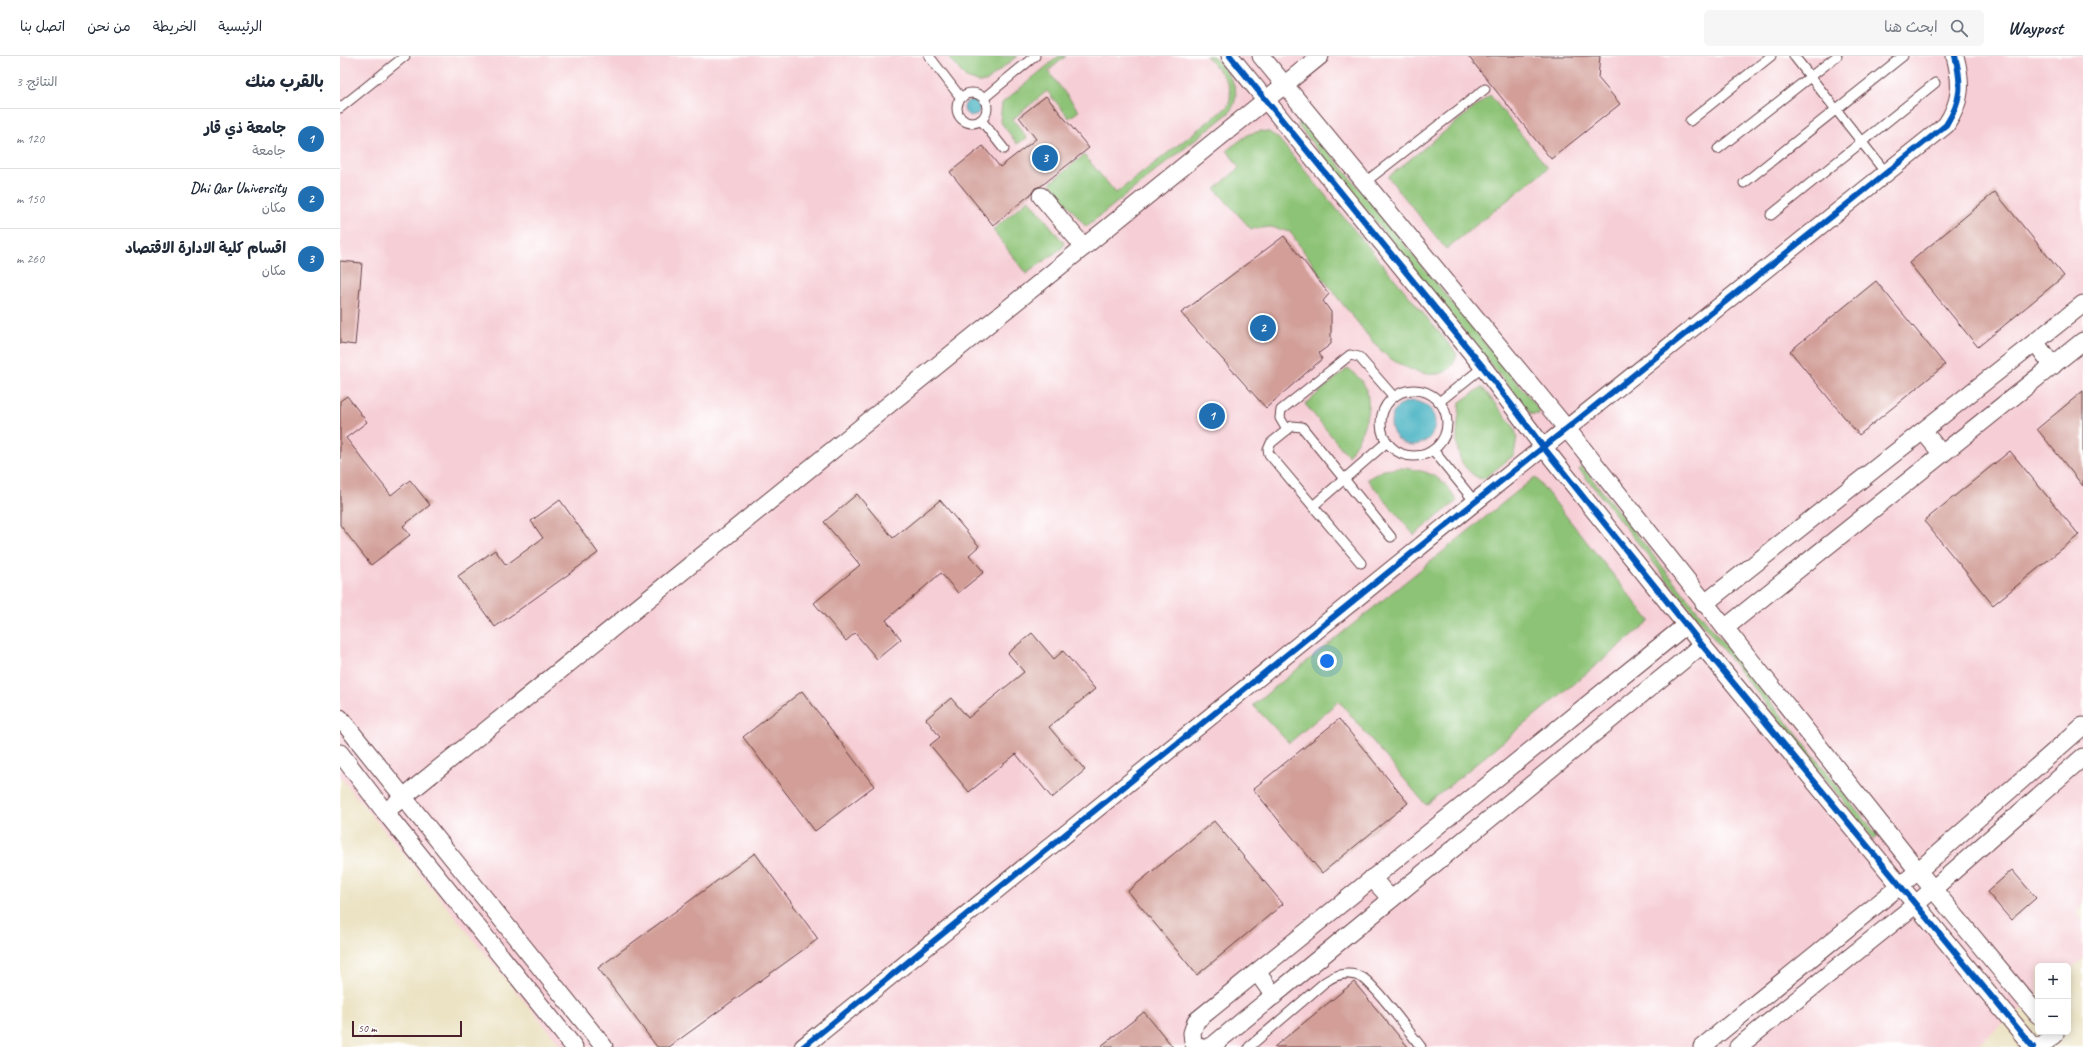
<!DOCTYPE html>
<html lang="ar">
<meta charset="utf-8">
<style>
body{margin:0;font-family:Caveat,"Playpen Sans Arabic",sans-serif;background:#f6f6f7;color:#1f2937;direction:rtl}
.controls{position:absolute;right:12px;bottom:12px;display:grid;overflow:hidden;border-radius:6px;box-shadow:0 2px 10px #0003}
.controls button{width:36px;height:36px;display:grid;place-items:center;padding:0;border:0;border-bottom:1px solid #e0e1e3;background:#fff;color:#1f2937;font:20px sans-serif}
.scale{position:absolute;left:12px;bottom:10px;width:110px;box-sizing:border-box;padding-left:4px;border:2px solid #4a1f2b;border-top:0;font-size:11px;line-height:14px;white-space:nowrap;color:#4a1f2b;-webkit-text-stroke:3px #fff;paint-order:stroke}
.you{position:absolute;left:987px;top:605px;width:14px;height:14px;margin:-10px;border:3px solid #fff;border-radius:50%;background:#1a73e8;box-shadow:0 0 0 6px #1a73e833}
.badge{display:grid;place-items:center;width:26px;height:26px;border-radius:50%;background:#1f6fb2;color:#fff;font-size:13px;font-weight:700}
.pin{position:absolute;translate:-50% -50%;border:2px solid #fff;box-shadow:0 1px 4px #0006}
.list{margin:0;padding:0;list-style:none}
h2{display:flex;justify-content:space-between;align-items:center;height:52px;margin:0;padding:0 16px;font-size:17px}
h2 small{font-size:13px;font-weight:400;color:#747a83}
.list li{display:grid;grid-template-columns:26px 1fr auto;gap:12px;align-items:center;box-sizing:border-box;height:60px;padding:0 16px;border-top:1px solid #e0e1e3}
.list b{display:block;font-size:15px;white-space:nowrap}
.list p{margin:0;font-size:13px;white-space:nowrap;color:#747a83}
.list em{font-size:13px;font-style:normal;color:#747a83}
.icon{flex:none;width:22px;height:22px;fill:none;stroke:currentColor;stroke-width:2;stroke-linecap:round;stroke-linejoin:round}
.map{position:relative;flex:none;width:1743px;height:991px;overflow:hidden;direction:ltr}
header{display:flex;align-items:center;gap:24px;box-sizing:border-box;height:56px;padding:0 20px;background:#fff;border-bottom:1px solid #e0e1e3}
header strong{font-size:19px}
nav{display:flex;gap:22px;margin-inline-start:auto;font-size:14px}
.search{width:280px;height:36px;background:#f6f6f7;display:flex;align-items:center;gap:10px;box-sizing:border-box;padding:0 14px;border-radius:6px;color:#747a83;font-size:15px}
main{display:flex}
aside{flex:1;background:#fff}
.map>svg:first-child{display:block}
</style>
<header>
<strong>Waypost</strong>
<div class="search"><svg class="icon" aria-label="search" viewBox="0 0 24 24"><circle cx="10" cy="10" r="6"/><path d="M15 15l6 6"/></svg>ابحث هنا</div>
<nav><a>الرئيسية</a><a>الخريطة</a><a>من نحن</a><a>اتصل بنا</a></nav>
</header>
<main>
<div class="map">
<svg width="1743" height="991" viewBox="0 0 1743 991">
<rect width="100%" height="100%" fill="#fff"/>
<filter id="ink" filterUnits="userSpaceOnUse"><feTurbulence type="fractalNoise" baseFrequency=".025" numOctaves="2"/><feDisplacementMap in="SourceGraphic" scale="8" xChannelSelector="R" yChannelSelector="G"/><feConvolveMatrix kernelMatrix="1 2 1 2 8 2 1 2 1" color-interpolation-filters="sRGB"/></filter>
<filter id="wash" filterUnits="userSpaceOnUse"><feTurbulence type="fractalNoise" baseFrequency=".012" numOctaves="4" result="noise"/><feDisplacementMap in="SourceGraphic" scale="16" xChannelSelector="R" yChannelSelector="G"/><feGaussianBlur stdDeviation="0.9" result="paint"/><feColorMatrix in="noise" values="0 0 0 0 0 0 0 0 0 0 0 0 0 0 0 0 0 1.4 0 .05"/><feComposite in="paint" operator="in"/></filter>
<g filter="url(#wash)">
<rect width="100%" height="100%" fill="#ece3c4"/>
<!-- built -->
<polygon fill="#f6cfd6" points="0,0 1743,0 1743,848 1736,858 1743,865 1743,903 1728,915 1728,910 1698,910 1698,940 1635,991 222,991 0,721"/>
<!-- green -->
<g fill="#8dc376" stroke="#6c7150">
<polygon points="608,0 677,0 646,26 638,26 626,22"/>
<polygon points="719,0 726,0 708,15 739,55 729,62 707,35 673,63 687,82 677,88 660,65 662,47"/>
<path d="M 866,0 L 873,0 C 888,18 905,33 890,56 L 746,171 L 710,127 L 744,99 L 776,137 L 887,51 C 898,31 879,15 866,0 Z"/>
<polygon points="1150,39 1208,112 1106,193 1048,121"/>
<polygon points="961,63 965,66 1199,353 1199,358 1191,358 959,71 958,64"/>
<path d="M 921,75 L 929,76 L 938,82 L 1117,298 C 1114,309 1109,317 1097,318 C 1081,320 1060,310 1047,300 C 1036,291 1027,279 1019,268 C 994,239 972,207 950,176 L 931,171 L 911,173 L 875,133 L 899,112 L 887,94 L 909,78 Z"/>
<polygon points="689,143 724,187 722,192 686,218 653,174"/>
<path d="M 1008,312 C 1016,319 1025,326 1027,336 C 1032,357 1020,384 1008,400 L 965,348 Z"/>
<path d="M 1142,331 L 1174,371 L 1177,381 L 1174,399 L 1145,422 L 1140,423 C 1108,406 1118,376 1120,346 Z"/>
<polygon points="1242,410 1538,780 1534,784 1239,413"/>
<path d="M 1061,412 C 1088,414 1103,420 1117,445 L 1074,479 L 1027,423 L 1044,414 Z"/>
<polygon points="1195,421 1310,565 1086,749 999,645 949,687 913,649"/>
</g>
<!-- water -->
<g fill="#44b1c1" stroke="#476876">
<circle cx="632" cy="52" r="8"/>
<circle cx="1073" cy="367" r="22"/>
</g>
<g id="blocks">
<!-- building -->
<g fill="#d29e97">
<polygon points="1128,0 1260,0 1258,22 1280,48 1211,103"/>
<polygon points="706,40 749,92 701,130 695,132 691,138 653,169 610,116 643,90 660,111 696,83 679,61"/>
<polygon points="1655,136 1724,220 1638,291 1569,207"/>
<polygon points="944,180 989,238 983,245 991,256 991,288 979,297 982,303 926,352 841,257"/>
<polygon points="0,205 22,207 15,289 0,287"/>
<polygon points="1536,225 1605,309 1519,379 1450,295"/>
<polygon points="1743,335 1743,430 1697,373"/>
<polygon points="7,340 27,366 6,382 51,439 70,424 90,449 63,470 70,479 31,509 0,469 0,345"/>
<polygon points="1670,395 1739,479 1653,549 1584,465"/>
<polygon points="517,438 553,482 600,444 639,490 629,499 644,516 618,537 601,517 546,564 561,583 537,603 515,577 506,585 474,547 520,509 484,466"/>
<polygon points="220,444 258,497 155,571 118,520 155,494 166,509 203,482 191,465"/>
<polygon points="692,577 714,603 723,595 755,633 709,671 745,714 712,742 676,698 629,736 590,689 600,681 586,663 611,642 628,662 684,616 668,597"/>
<polygon points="462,635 534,730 475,775 403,681"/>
<polygon points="999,663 1068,747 982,817 913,733"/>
<polygon points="874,765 943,848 857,919 788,835"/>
<polygon points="415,797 478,883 329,991 317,991 258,912"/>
<polygon points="1672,814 1696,842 1671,864 1647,836"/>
<polygon points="1014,926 1068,991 934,991"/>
<polygon points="804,956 833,991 760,991"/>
</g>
</g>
</g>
<g filter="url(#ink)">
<use href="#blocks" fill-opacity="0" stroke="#623c42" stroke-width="1"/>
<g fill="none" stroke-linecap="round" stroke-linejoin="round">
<!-- service casing -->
<g stroke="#623c42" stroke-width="11">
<g id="service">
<polyline points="589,0 621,42"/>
<polyline points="1454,0 1546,117"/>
<circle cx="632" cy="52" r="15"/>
<polyline points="644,42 695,0"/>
<polyline points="0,52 65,0"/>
<polyline points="641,64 664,93"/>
<polyline points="1350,65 1431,0"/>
<polyline points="1378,93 1497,0"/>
<polyline points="1024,127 1145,33"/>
<polyline points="1404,127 1563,0"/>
<polyline points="1431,159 1595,27"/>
<circle cx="1074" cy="367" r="33"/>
<polyline points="1099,346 1143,311"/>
<polyline points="947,374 940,362 941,354 1010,299 1019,301 1054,341"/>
<polyline points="1093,394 1135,446"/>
<polyline points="973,450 1047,386"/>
<polyline points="1021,507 929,398 928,394 931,387 952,370 962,371 1051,481"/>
<path d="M 909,991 L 985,926 C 996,918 1010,915 1023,922 C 1037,931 1069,976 1081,991"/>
</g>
</g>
<!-- minor casing -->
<g stroke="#623c42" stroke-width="19">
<g id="minor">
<polyline points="890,0 1143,311 1204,392 1362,589 1693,991"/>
<polyline points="921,0 1227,373 1578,815 1698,959"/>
<polyline points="701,140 744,191"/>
<polyline points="1695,286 1713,310"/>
<polyline points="1583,375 1602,398"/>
<polyline points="1364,548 1743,248"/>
<polyline points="1385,572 1743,285"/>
<polyline points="0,662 264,991"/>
<polyline points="0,697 45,756 234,991"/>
<polyline points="45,756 980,0"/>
<polyline points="1032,822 1051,843"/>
<polyline points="917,916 934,940"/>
<path d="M 463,991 L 1135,446 L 1606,69 C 1622,45 1622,27 1615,0"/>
<polyline points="859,991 853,986 852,977 856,965 1346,569"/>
<polyline points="868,991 872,990 1362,589"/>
<polyline points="1362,991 1578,815 1743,670"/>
<polyline points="1398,991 1575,849 1743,701"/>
<polyline points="1699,991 1715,979"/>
</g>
</g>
<!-- service -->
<use href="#service" stroke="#fff" stroke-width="9"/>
<!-- minor -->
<use href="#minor" stroke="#fff" stroke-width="17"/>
<!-- cycleway casing -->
<g stroke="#fff" stroke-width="8">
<g id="cycleway">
<polyline points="890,0 1143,311 1204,392 1362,589 1693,991"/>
<path d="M 463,991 L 1135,446 L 1606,69 C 1622,45 1622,27 1615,0"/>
</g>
</g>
<!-- cycleway -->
<use href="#cycleway" stroke="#0057b8" stroke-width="6"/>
</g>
</g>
</svg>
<div class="controls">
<button>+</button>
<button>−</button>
</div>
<div class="scale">50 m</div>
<div class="you"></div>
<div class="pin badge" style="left:872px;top:360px">1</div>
<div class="pin badge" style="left:923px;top:272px">2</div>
<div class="pin badge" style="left:705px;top:102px">3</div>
</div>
<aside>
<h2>بالقرب منك<small>النتائج: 3</small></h2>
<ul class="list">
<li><span class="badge">1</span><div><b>جامعة ذي قار</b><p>جامعة</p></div><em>120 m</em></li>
<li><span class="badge">2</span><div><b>Dhi Qar University</b><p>مكان</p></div><em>150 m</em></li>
<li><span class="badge">3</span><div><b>اقسام كلية الادارة الاقتصاد</b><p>مكان</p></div><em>260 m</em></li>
</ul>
</aside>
</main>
